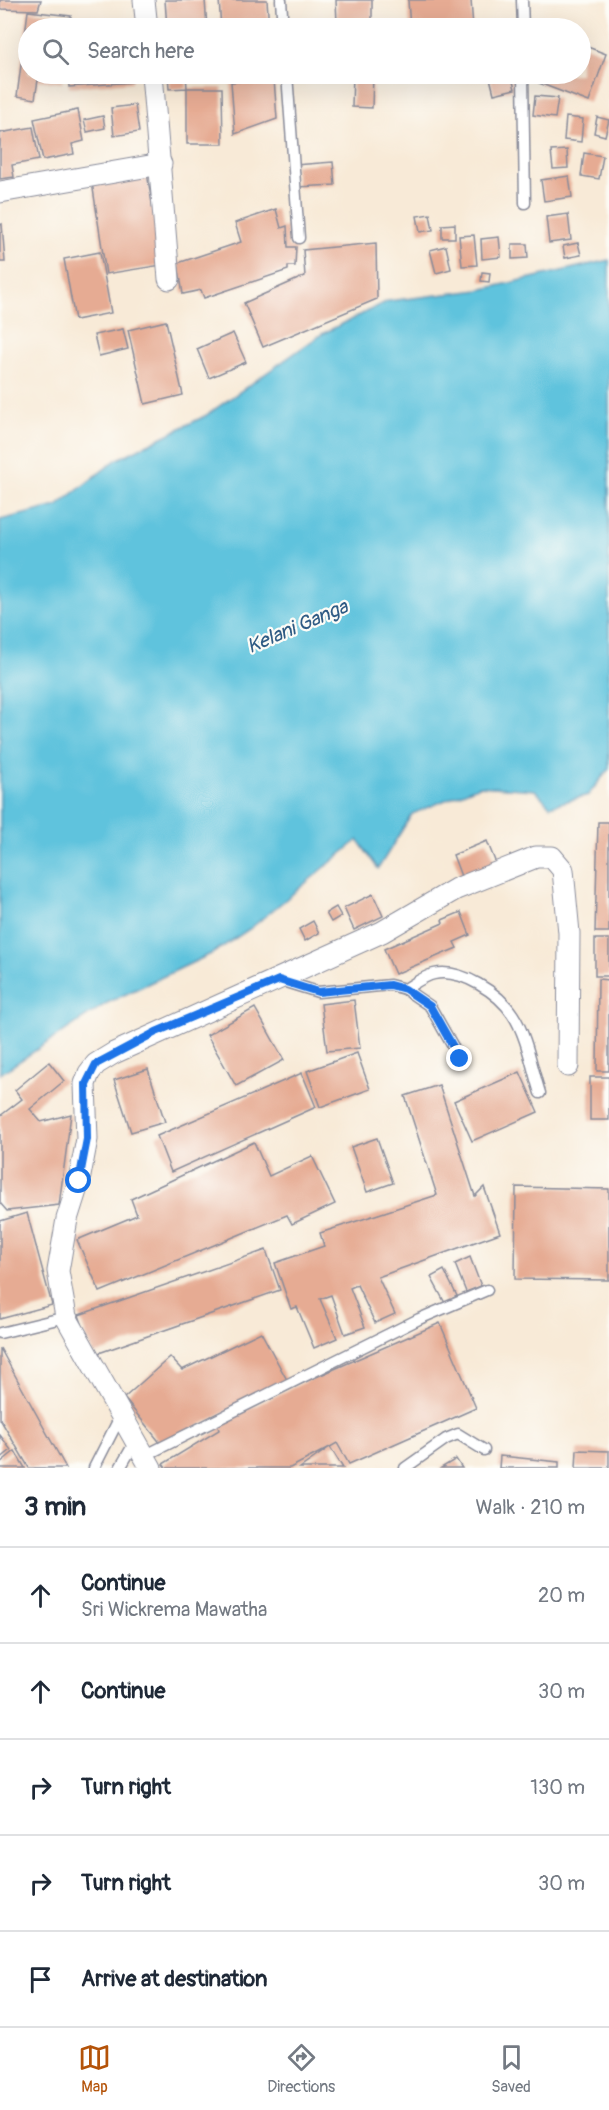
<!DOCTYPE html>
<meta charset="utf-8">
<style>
body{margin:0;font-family:Pangolin,sans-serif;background:#f6f6f7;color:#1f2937}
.stop{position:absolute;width:18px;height:18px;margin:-14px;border:4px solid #1a73e8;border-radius:50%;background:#fff}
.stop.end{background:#1a73e8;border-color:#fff;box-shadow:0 2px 6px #0008}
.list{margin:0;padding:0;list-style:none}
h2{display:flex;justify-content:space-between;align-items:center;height:78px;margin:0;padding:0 24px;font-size:26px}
h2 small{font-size:20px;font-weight:400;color:#747a83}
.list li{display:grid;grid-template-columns:39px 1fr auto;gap:18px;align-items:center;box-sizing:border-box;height:96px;padding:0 24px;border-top:2px solid #e0e1e3}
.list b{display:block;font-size:22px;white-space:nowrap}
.list p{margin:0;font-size:20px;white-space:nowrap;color:#747a83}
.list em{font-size:20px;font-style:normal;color:#747a83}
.icon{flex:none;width:33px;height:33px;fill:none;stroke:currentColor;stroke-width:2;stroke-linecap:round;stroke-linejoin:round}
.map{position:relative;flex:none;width:609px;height:1468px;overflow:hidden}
.search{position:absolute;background:#fff;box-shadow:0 6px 24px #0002;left:18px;right:18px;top:18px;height:66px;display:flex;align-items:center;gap:15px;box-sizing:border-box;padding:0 21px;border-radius:33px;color:#747a83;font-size:22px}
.sheet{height:558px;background:#fff}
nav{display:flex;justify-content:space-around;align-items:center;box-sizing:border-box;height:84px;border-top:2px solid #e0e1e3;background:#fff;font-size:16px;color:#747a83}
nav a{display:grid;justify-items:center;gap:3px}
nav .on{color:#b45309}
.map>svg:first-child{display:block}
</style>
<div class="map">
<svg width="609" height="1468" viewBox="0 0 609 1468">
<rect width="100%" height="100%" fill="#fdfcf7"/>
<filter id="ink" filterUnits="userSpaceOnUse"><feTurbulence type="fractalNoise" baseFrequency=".0167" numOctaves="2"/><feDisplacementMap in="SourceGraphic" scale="12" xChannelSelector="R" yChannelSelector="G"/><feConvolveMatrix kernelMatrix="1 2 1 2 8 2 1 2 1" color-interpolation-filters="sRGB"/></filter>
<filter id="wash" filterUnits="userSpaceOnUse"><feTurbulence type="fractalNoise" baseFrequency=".008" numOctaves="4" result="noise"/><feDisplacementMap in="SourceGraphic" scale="24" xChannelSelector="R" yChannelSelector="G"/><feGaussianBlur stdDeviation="1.35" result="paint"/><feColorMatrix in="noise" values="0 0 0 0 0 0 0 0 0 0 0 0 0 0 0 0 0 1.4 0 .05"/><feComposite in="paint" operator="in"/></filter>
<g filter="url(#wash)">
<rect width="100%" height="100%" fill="#f8ead7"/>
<!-- water -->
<polygon fill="#5fc3dd" stroke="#3d799e" stroke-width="1.5" points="609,260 609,769 588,795 550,806 535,790 479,786 412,814 378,869 358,840 251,928 213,953 107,1003 0,1074 0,520 57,506 116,460 205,416 322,334 388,301 479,290"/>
<g id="blocks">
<!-- building -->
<g fill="#e6ab93">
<polygon points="0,0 41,0 38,10 0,9"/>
<polygon points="165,0 205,0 207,28 167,28"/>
<polygon points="219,0 267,0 269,28 221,28"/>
<polygon points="336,0 372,0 372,24 337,24"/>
<polygon points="408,0 471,0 473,28 410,28"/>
<polygon points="28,11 71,16 69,28 28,28 28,74 63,74 62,83 38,80 35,99 17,96"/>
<polygon points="87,24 122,24 123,28 87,28"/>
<rect x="331" y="25" width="47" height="3"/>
<polygon points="580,44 606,54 589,102 539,83 542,74 580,74"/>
<polygon points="68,74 131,74 132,82 69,87"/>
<polygon points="168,74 186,74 187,88 222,88 223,144 187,144 187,88 169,89"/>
<polygon points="353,74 373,74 372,108 352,107"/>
<polygon points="489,74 511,74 515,89 494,94"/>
<polygon points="274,79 277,119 235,134 231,82"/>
<polygon points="535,96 558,98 555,118 533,115"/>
<polygon points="135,105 139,132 114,136 111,108"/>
<polygon points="78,110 84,141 72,144 74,154 43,160 34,119"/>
<polygon points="103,116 105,128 87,132 84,120"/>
<polygon points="566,117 583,119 581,142 564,140"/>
<polygon points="597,117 609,120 605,136 594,133"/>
<polygon points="33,127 39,160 12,165 14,177 0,179 0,133"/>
<polygon points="567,150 568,168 553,169 551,151"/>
<polygon points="584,153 603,156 599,179 581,176"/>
<polygon points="333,162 335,185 297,187 295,165"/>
<polygon points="147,173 162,265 106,274 92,182"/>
<polygon points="569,176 572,197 544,201 541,180"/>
<polygon points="276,209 281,228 287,226 288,247 296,247 295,266 288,266 288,270 204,298 201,290 183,294 178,263 241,242 235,223"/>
<polygon points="430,214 433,230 420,232 417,216"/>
<polygon points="568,214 571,240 549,243 546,217"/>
<polygon points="2,224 5,262 0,262 0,225"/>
<polygon points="455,224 455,238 442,238 442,225"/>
<polygon points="474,235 477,265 462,266 459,236"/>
<polygon points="499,237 501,257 482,259 481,239"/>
<polygon points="376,243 377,299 263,347 244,303 305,276 303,250"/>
<polygon points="578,243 581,255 565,258 563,246"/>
<polygon points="512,244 527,244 528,258 512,259"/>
<polygon points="446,246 451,269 436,273 430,250"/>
<polygon points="100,252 111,313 75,320 64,259"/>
<polygon points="482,272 490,273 489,282 481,281"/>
<polygon points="166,321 183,395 145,404 128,330"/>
<polygon points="123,329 128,349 99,356 94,335"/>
<polygon points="233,333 246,362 209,378 197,349"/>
<polygon points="598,822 609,822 609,932 595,932"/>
<polygon points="487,841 497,866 462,879 453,855"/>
<polygon points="373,894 383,916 354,930 344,908"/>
<polygon points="336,907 341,916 331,922 326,913"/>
<polygon points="461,912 470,935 454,942 457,948 395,974 384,949 443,923 442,920"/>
<polygon points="313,921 319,933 305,941 299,929"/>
<rect x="595" y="939" width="14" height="37"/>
<polygon points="598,979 609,980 609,1071 597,1071"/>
<polygon points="354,1000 360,1048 327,1051 321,1004"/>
<polygon points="255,1008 284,1060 236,1086 207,1035"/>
<polygon points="357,1053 370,1089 320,1107 307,1071"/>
<polygon points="49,1062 64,1081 30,1109 41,1122 71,1114 59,1205 7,1211 0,1203 0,1116 22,1099 15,1090"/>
<polygon points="148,1069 165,1122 131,1132 114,1080"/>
<polygon points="520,1072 538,1112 472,1141 454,1101"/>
<polygon points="302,1073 316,1107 171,1172 157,1136"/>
<rect x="590" y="1077" width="19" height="43"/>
<polygon points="439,1085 475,1196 484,1187 500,1233 378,1277 395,1314 375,1323 357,1285 350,1288 365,1327 345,1334 331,1295 320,1299 337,1338 314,1348 297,1307 291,1309 275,1263 324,1246 320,1233 437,1195 405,1096"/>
<polygon points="377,1138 393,1183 367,1192 351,1147"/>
<polygon points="254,1142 269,1176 312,1156 335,1204 292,1224 287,1215 100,1292 77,1240 137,1215 131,1199"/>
<polygon points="516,1187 609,1189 609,1280 515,1279"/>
<polygon points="27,1213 52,1305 0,1319 0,1221"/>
<polygon points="266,1250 280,1290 93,1355 79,1315"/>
<polygon points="470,1257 481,1286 466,1292 455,1264"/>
<polygon points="444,1270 457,1296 445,1303 431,1277"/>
<polygon points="440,1323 476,1408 349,1464 337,1443 330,1447 343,1468 300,1468 330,1447 290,1468 166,1468 163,1464 219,1430 217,1424 307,1381"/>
<polygon points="261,1332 287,1380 162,1445 124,1398 170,1357 182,1370"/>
<polygon points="0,1348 66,1468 29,1468 0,1419"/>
<polygon points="0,1435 11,1450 0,1459"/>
<polygon points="577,1450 609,1451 609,1468 576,1468"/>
<polygon points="15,1451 25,1468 0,1468 0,1463"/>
<polygon points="500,1456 559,1462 559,1468 499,1468"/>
<polygon points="456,1459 462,1468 441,1468"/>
</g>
</g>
</g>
<g filter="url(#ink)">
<use href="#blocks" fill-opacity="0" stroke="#8a8c9a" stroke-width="1.5"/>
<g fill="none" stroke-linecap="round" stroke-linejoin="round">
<!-- lane casing -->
<g stroke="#8a8c9a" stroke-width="13">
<g id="lane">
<polyline points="281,0 283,28"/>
<polyline points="522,0 523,28"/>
<polyline points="287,74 299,238"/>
<polyline points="523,74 525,203"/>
<polyline points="279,980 318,992 390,985 405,989 430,1006 460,1059"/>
<path d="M 405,989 C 414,984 424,976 434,974 C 461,968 499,993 513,1015 C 527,1036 532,1069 540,1093"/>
<polyline points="0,1333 66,1317"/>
<polyline points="144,1456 419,1319 487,1290"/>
<polyline points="94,1468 120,1417"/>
<polyline points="120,1468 135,1442"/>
<polyline points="405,1468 446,1439 458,1434 484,1450"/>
</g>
</g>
<!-- street casing -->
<g stroke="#8a8c9a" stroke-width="23">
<g id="street">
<polyline points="144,0 147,28"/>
<polyline points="152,74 169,279"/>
<polyline points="0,192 161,164"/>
<polyline points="151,1468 66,1317 58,1271 67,1219 79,1181 87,1139 85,1084 89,1073 96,1064 114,1053 382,932 456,889 536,857 552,857 563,870 569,933 568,1066"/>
</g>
</g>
<!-- lane -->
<use href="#lane" stroke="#fff" stroke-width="10"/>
<!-- street -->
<use href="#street" stroke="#fff" stroke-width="21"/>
</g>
</g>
<g fill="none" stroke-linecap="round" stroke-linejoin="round" filter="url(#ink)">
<!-- route -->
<polyline stroke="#1a73e8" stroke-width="8" points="79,1181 87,1139 86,1084 96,1064 156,1032 279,980 318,992 390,985 405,989 430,1006 460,1059"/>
</g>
<g text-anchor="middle" stroke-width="4.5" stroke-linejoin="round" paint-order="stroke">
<!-- water labels -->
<g font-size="20" font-style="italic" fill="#2f5b84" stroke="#fdfcf7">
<text transform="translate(297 626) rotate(-23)" y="7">Kelani Ganga</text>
</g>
</g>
</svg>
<div class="stop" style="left:79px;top:1181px"></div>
<div class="stop end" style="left:460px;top:1059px"></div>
<div class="search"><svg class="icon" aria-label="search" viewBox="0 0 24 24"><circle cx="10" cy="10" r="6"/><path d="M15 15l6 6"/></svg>Search here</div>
</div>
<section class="sheet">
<h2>3 min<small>Walk · 210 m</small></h2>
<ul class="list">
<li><svg class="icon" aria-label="ahead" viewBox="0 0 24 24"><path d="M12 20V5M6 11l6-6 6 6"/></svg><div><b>Continue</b><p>Sri Wickrema Mawatha</p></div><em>20 m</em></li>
<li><svg class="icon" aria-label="ahead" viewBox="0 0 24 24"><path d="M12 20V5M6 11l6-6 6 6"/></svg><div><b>Continue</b></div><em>30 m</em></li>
<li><svg class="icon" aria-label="right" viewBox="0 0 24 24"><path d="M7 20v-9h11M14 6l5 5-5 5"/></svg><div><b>Turn right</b></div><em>130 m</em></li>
<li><svg class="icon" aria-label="right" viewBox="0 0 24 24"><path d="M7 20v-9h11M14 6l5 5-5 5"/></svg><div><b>Turn right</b></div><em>30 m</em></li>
<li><svg class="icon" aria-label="arrive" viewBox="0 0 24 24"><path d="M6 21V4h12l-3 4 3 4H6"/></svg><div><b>Arrive at destination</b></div></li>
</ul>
</section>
<nav>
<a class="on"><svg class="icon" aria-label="map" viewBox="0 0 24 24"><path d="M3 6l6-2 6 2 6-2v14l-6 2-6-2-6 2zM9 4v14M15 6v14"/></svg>Map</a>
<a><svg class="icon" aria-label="directions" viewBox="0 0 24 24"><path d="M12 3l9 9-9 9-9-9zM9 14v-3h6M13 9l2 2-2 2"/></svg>Directions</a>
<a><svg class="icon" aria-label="saved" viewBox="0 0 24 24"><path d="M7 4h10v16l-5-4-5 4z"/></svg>Saved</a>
</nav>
